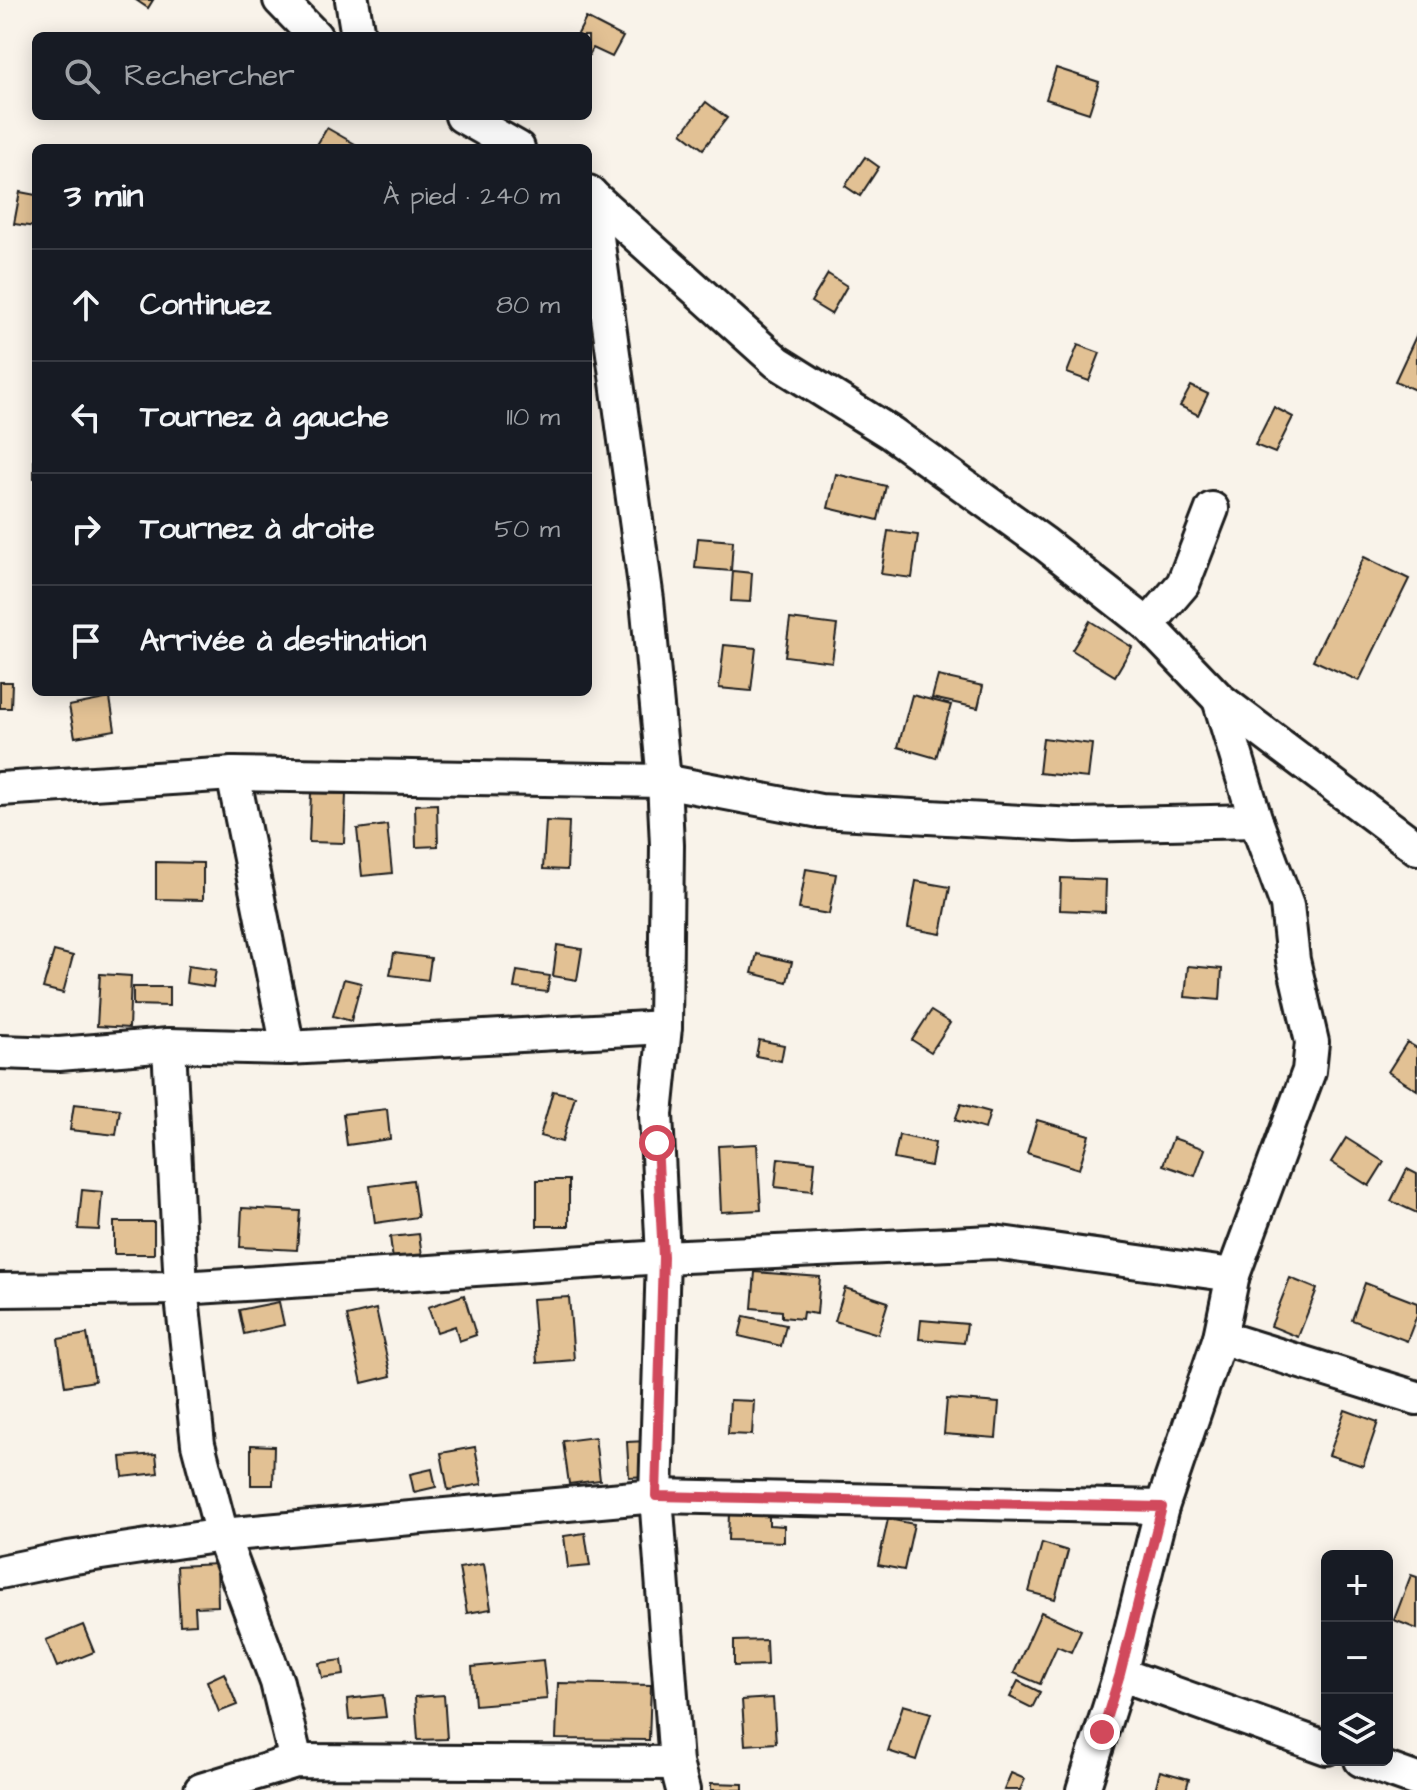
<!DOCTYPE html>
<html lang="fr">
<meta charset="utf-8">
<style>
body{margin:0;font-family:"Architects Daughter",sans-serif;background:#20242c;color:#f1f3f6}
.controls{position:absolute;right:24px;bottom:24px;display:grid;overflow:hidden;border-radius:12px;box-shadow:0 4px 20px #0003}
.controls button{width:72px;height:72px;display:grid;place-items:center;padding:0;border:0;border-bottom:2px solid #363941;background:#171b24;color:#f1f3f6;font:40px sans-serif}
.stop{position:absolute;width:24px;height:24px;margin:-18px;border:6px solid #d1495b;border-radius:50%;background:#fff}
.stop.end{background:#d1495b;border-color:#fff;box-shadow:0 2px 8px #0008}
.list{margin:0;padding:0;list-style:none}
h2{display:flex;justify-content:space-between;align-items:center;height:104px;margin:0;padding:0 32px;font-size:34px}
h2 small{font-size:26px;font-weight:400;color:#9ea1a6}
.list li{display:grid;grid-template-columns:52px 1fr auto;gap:24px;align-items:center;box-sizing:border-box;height:112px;padding:0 32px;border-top:2px solid #363941}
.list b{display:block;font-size:30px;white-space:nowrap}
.list em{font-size:26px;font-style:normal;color:#9ea1a6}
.icon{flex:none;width:44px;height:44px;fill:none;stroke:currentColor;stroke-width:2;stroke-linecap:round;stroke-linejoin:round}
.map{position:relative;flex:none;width:1417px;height:1790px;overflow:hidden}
.search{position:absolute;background:#171b24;box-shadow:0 4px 20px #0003;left:32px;top:32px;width:560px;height:88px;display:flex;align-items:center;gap:20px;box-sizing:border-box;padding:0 28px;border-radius:12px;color:#9ea1a6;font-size:30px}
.panel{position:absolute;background:#171b24;box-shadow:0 4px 20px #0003;left:32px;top:144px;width:560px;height:552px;border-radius:12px}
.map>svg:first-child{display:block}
</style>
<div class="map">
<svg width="1417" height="1790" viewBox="0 0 1417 1790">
<rect width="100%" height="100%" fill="#f9f3ea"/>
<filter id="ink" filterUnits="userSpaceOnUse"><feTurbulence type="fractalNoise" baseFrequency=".0125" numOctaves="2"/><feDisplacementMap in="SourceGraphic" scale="16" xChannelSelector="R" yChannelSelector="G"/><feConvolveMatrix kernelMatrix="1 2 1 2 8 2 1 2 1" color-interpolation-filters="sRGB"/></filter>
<g filter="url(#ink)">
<!-- building -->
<g fill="#e2c194" stroke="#1c1c1c" stroke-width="2">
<polygon points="136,0 153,0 148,8"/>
<polygon points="586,18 623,37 612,57 593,48 588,57 588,36 577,36"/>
<polygon points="1056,68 1099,82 1089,113 1046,99"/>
<polygon points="706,102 727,118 703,149 682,133"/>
<polygon points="327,128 362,148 315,148"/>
<polygon points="865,157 879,167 860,196 845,186"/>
<polygon points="20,192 36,195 36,227 14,224"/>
<polygon points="828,274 847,286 831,314 811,302"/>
<polygon points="1417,334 1417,391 1395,381"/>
<polygon points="1078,345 1100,353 1089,381 1067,373"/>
<polygon points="1191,386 1208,394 1198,415 1180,406"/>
<polygon points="1274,407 1293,417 1275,453 1255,445"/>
<rect x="34" y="432" width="2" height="46"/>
<polygon points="836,474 886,486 878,520 828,508"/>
<polygon points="888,531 918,535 912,578 881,574"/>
<polygon points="698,538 733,541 731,571 695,568"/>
<polygon points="1364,557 1409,579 1359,681 1313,660"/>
<polygon points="733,571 752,573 750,602 731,601"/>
<polygon points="790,619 837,625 832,662 785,656"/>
<polygon points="1090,621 1132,647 1115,676 1072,650"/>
<polygon points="724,645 756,648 751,691 719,688"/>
<polygon points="938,676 983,686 978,708 932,698"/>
<polygon points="0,682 12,682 11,708 0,708"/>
<polygon points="912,695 951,705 936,758 898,747"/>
<polygon points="110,698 115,730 75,737 69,706"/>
<polygon points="1043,738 1092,744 1088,778 1039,773"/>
<polygon points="311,793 346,794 344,843 309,842"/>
<polygon points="437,804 438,846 416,847 415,805"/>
<polygon points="546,821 569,822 567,870 543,869"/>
<polygon points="387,825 392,873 362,876 357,829"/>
<polygon points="156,862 203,863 203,900 156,899"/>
<polygon points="806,869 836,874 829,914 799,909"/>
<polygon points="1061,878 1106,880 1105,912 1060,910"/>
<polygon points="916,881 950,887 941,934 908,928"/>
<polygon points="557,945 582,949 577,980 553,976"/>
<polygon points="54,951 73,956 63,993 43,988"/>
<polygon points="394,953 431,958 428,980 390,975"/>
<polygon points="757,954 792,962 787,982 752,973"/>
<polygon points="188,966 216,970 213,987 186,983"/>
<polygon points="1188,966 1222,969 1220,1000 1185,997"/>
<polygon points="517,971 550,976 547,992 514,988"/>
<polygon points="100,974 131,976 129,1028 97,1026"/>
<polygon points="344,979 361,983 351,1021 333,1016"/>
<polygon points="133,987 169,987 169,1006 133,1005"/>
<polygon points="931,1011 950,1023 931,1052 912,1040"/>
<polygon points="759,1040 784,1045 781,1061 756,1056"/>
<polygon points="1407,1042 1417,1048 1417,1090 1388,1072"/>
<polygon points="553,1091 575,1096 562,1142 540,1136"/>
<polygon points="74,1104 120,1109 116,1135 70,1130"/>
<polygon points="961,1104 990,1112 985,1129 955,1120"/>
<polygon points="387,1109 390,1139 347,1145 343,1114"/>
<polygon points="1037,1120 1089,1135 1079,1169 1027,1153"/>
<polygon points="899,1135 935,1143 931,1166 894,1159"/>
<polygon points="1173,1138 1205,1149 1195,1176 1163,1165"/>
<polygon points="1346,1138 1384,1162 1369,1186 1331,1162"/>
<polygon points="757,1144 761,1210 721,1212 718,1146"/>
<polygon points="778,1158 815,1162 812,1191 775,1187"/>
<polygon points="1407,1169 1417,1174 1417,1213 1391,1201"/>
<polygon points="413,1180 418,1217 375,1223 370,1186"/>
<rect x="537" y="1180" width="32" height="46"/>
<polygon points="82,1190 102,1192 99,1230 78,1229"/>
<polygon points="242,1208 300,1211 297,1250 240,1247"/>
<rect x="114" y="1222" width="40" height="32"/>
<polygon points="419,1234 422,1256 393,1260 390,1237"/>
<polygon points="755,1272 820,1277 817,1314 803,1312 802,1319 782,1317 782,1311 752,1308"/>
<polygon points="1290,1278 1317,1289 1298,1337 1271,1326"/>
<polygon points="1365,1283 1417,1303 1417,1315 1407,1341 1352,1320"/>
<polygon points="845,1288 888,1302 878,1334 835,1321"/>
<polygon points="464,1295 476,1335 459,1341 455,1326 437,1332 428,1307"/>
<polygon points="569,1297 574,1360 537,1363 532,1299"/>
<polygon points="279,1302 284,1325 244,1334 239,1310"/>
<polygon points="376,1309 391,1376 362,1383 347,1316"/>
<polygon points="744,1316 786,1325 781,1346 739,1336"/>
<polygon points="921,1320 967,1324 964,1343 919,1339"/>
<polygon points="87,1334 95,1381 65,1386 58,1339"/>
<polygon points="947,1399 999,1403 996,1438 944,1434"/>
<polygon points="730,1400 754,1401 752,1435 728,1434"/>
<polygon points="1345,1410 1378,1422 1363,1466 1329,1455"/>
<polygon points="595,1437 600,1480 569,1484 563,1441"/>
<polygon points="647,1441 649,1476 629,1477 627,1442"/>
<polygon points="251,1445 274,1446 273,1485 251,1485"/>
<polygon points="475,1447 482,1484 448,1490 441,1453"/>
<polygon points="156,1454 158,1473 123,1477 121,1457"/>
<polygon points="432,1469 436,1487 414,1492 410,1474"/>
<polygon points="729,1513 769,1514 769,1525 784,1526 784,1542 728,1540"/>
<polygon points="888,1519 914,1524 904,1570 878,1565"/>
<polygon points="585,1533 590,1566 568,1568 564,1536"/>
<polygon points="1042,1543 1068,1551 1055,1599 1029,1592"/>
<polygon points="217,1564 218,1606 195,1607 196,1624 180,1625 177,1566"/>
<polygon points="484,1564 491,1609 467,1613 459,1568"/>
<polygon points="1411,1575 1417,1577 1417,1629 1394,1620"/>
<polygon points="1041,1612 1081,1630 1071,1652 1057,1646 1040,1684 1014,1673"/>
<polygon points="83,1625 94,1652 57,1667 46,1640"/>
<polygon points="766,1640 767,1665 734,1666 734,1641"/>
<polygon points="342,1660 344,1675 322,1678 319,1663"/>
<polygon points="543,1660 547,1699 475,1705 472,1667"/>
<polygon points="224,1673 237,1705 219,1712 207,1681"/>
<polygon points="1018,1681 1040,1692 1032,1708 1010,1697"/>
<polygon points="558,1683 651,1685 649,1740 556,1739"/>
<polygon points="383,1695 386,1717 349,1720 347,1699"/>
<polygon points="444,1695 447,1739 418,1740 415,1697"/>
<polygon points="773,1698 776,1743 745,1745 742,1700"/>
<polygon points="903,1705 931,1713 916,1760 888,1751"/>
<polygon points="1160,1771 1189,1779 1186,1790 1155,1790"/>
<polygon points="1011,1773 1025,1779 1020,1790 1004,1790"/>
<polygon points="711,1783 743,1784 743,1790 711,1790"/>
</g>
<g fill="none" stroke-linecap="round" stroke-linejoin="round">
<!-- street casing -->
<g stroke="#1c1c1c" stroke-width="38">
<g id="street">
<polyline points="280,0 315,36"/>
<polyline points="352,0 358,36"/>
<polyline points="462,116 518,148"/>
<polyline points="588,192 777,362 891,433 1045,544 1148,625 1219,699 1417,848"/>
<polyline points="591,194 647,600 664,781 667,845 665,1027 656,1114 663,1257 656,1496 676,1763 683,1790"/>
<polyline points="1148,625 1183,584 1212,509"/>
<polyline points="233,774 288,1048"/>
<polyline points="0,789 233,774 664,781 820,811 1075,825 1256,821"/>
<polyline points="169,1045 181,1288 198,1444 222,1535 277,1682 296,1761"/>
<polyline points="0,1052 59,1054 169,1045 288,1048 665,1027"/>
<polyline points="0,1290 181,1288 663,1257 994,1242 1233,1275"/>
<polyline points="1220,1337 1417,1398"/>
<polyline points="0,1572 68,1558 222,1535 656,1496 1162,1507"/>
<polyline points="1120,1674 1327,1748"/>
<polyline points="1361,1760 1417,1780"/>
<polyline points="201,1790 296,1761 676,1763"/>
<polyline points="1083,1790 1120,1674 1162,1507 1220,1337 1233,1275 1309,1071 1312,1042 1293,960 1287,905 1256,821 1219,699"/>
</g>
</g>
<!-- street -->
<use href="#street" stroke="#fff" stroke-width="32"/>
</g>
</g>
<g fill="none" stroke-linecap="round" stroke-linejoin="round" filter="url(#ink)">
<!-- route -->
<polyline stroke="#d1495b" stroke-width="10" points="657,1143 663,1257 656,1496 1162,1507 1120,1674 1102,1732"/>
</g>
</svg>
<div class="controls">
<button>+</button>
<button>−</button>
<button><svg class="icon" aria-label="layers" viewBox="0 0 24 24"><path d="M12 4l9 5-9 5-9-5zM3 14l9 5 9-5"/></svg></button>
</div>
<div class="stop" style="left:657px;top:1143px"></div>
<div class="stop end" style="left:1102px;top:1732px"></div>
<div class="search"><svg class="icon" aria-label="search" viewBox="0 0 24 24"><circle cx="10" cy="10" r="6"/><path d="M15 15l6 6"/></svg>Rechercher</div>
<section class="panel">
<h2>3 min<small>À pied · 240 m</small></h2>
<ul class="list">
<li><svg class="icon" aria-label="ahead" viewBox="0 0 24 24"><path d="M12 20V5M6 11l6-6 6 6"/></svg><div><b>Continuez</b></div><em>80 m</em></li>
<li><svg class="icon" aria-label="left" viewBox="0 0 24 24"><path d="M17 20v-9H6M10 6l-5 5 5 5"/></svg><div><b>Tournez à gauche</b></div><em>110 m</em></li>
<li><svg class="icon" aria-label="right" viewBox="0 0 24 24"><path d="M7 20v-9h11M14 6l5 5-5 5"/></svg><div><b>Tournez à droite</b></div><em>50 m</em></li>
<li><svg class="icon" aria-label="arrive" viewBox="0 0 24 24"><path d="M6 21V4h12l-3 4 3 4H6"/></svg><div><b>Arrivée à destination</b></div></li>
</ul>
</section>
</div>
